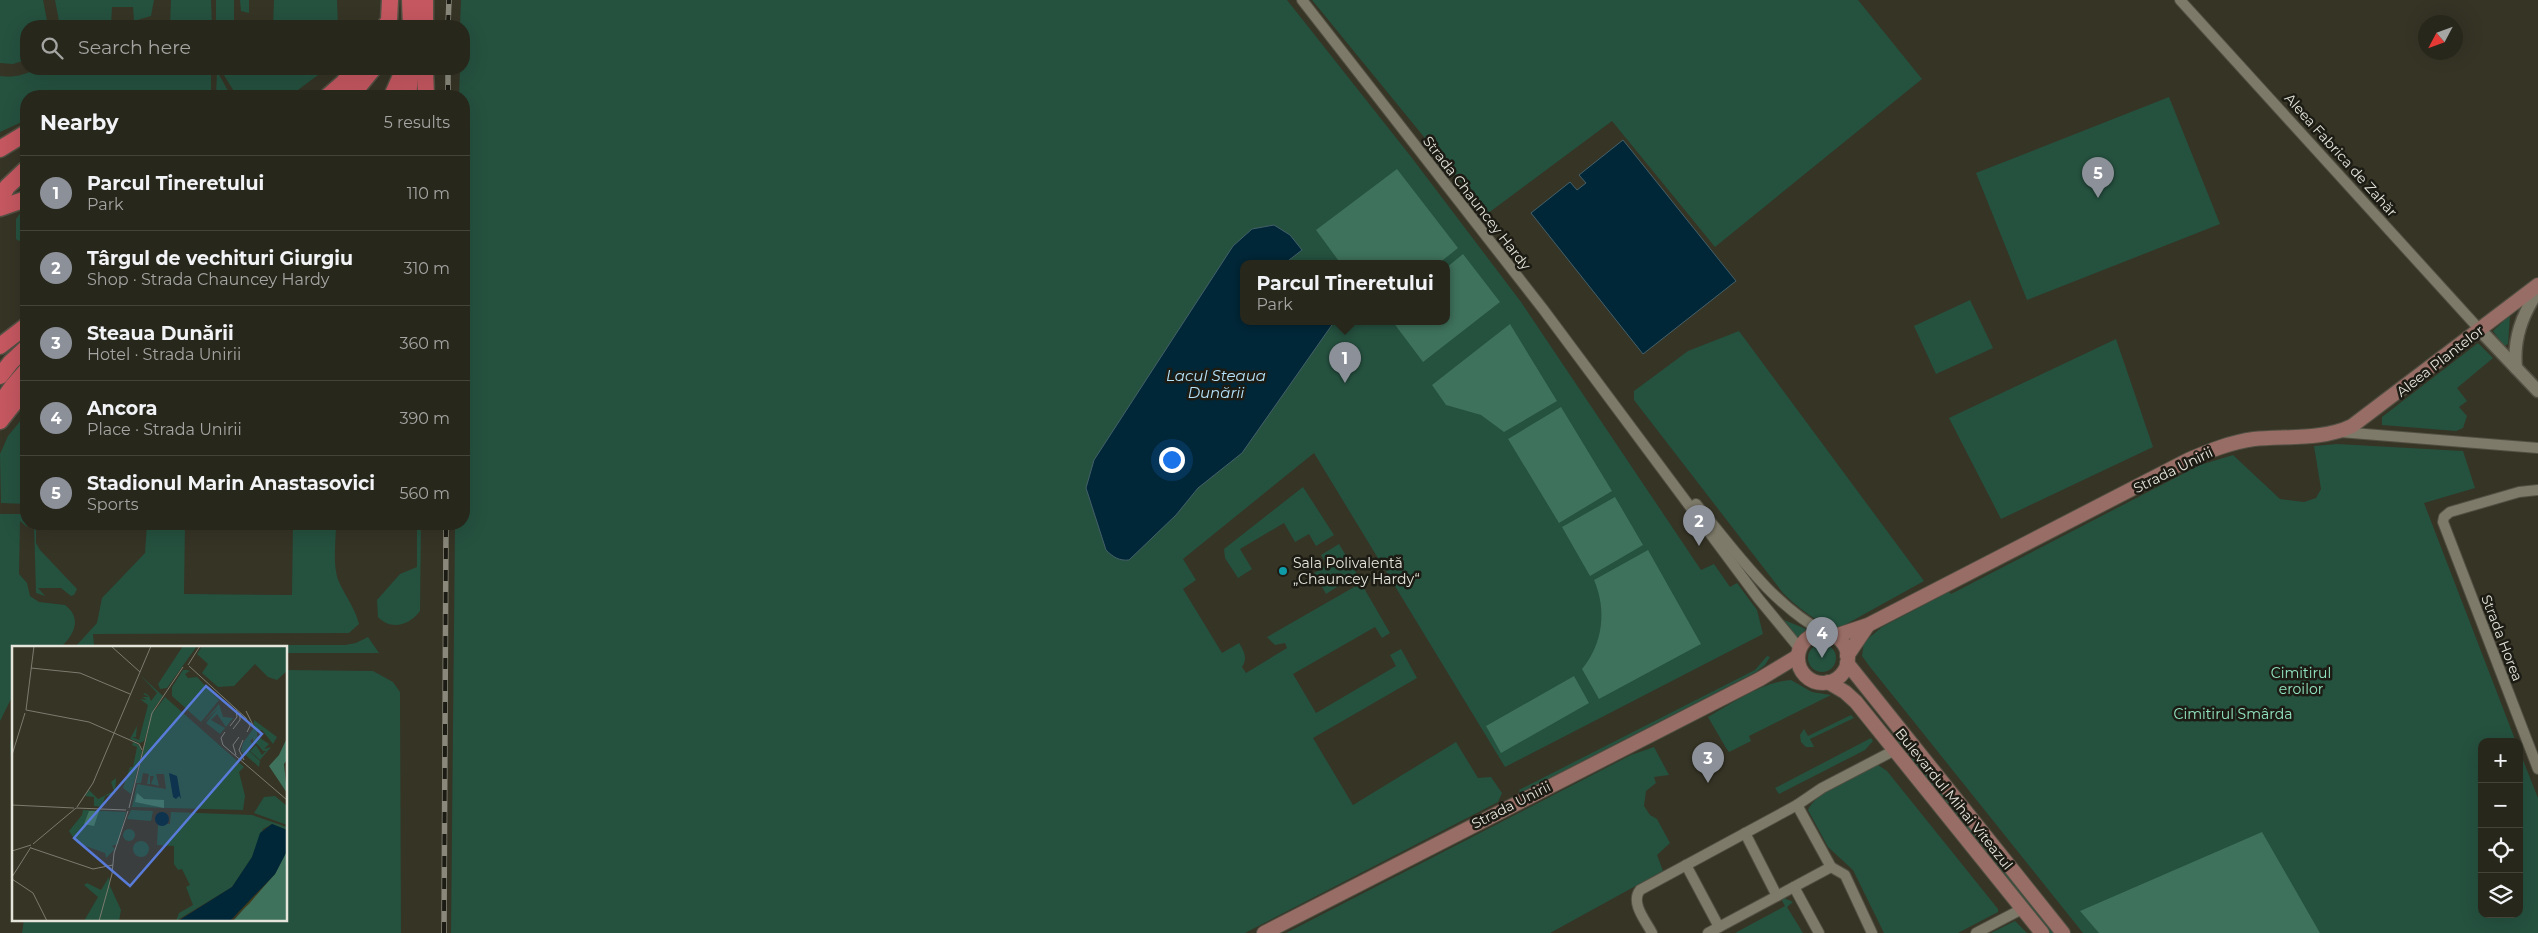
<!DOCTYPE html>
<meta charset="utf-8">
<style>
body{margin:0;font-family:Montserrat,sans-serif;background:#343329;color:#f1f3f6}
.controls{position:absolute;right:15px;bottom:15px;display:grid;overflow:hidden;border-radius:10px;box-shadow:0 5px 20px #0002}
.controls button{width:45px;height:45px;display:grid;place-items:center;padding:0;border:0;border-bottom:1px solid #44443b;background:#28271c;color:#f1f3f6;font:25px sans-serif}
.compass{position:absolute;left:2418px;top:15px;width:45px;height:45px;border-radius:50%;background:#28271c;box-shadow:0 5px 20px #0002;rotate:229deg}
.you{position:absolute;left:1171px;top:459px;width:18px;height:18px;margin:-12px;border:4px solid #fff;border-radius:50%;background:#1a73e8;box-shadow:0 0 0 8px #1a73e833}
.badge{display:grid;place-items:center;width:32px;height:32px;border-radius:50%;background:#8c9099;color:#fff;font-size:16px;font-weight:700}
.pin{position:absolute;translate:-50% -41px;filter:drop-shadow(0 1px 2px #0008)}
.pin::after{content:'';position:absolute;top:26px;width:18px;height:15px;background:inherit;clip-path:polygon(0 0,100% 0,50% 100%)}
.popup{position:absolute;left:1240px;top:260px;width:210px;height:65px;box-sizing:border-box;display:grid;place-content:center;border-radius:10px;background:#28271c;filter:drop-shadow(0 1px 4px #0005);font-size:16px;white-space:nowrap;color:#a5a5a3}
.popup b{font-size:19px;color:#f1f3f6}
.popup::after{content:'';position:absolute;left:50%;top:100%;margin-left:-10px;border:10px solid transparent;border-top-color:#28271c}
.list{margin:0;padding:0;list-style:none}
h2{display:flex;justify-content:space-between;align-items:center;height:65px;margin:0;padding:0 20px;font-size:21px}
h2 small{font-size:16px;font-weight:400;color:#a5a5a3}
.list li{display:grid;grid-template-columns:32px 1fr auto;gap:15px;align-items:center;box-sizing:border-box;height:75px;padding:0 20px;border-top:1px solid #44443b}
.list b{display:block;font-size:19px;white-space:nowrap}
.list p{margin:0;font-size:16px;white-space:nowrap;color:#a5a5a3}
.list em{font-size:16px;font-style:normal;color:#a5a5a3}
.icon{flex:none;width:28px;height:28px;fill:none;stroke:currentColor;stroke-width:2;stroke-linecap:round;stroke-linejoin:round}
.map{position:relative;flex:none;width:2538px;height:933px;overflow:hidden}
.search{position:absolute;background:#28271c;box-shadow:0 5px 20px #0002;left:20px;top:20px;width:450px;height:55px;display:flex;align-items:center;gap:12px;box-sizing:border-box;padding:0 18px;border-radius:20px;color:#a5a5a3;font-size:19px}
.panel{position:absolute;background:#28271c;box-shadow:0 5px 20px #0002;left:20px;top:90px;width:450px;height:440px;border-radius:20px}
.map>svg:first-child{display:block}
</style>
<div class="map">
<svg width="2538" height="933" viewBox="0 0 2538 933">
<rect width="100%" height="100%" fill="#363425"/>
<!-- green -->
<g fill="#25513f" fill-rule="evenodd">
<polygon points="0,0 43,0 48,26 26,26 26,60 13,64 0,63"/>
<polygon points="55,0 154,0 151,16 134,21 133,7 112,7 111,26 60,26"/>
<polygon points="171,0 211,0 212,26 170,26"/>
<rect x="216" y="0" width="18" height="26"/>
<polygon points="240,0 249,0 249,13 241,11"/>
<polygon points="274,0 337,0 338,26 273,26"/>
<path d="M 461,0 L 1287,0 L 1412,158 L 1521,302 L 1701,570 L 1714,564 L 1730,587 L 1737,583 L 1757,610 L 1763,634 L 1505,767 L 1314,453 L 1183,559 L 1196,580 L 1183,589 L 1222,653 L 1239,643 C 1244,651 1248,658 1242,667 L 1246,673 L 1287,648 L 1285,643 L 1275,645 L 1267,637 L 1361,583 L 1390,633 L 1382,638 L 1375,627 L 1293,674 L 1316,713 L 1396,666 L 1390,655 L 1401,649 L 1417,678 L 1313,738 L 1353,805 L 1456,742 L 1478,778 L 1491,777 L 1502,793 L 1498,802 L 1245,933 L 451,933 L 455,524 L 464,524 L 464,96 L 459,96 L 460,69 L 464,69 L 464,26 L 460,26 ZM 1244,264 L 1446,264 L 1446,322 L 1244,322 Z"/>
<polygon points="1312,0 1858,0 1922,79 1715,247 1612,121 1487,214"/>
<path d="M 36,69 L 211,69 L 211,96 L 26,96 L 26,120 L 0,132 L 0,76 C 14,78 24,75 36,69 Z"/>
<polygon points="220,69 326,69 290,96 237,96"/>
<polygon points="217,71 231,96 216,96"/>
<polygon points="2169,97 2220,224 2027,300 1976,173"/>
<polygon points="21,212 26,216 26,236 19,241 16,239 16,219"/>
<polygon points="1970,300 1993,348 1936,374 1914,326"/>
<polygon points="2510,315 2508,344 2504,346 2493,331"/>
<path d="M 1739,331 L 1924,581 L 1841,627 C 1824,630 1794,604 1783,593 L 1634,400 L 1634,391 L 1688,351 Z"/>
<polygon points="2116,339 2153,447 2001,519 1949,418"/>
<polygon points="2478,343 2493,358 2457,388 2467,401 2459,407 2467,416 2463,428 2456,431 2382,425 2382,417"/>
<polygon points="26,414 26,504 1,503 0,454 8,436"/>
<polygon points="2337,444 2463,451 2475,488 2424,503 2516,742 2482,742 2482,914 2519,914 2519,750 2538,798 2538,933 2083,933 1870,667 1862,656 1864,642 1882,627 1949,592 1951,594 2200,465 2233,455 2280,499 2304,502 2316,498 2321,489 2314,446"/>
<polygon points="1303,487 1334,535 1316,546 1309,534 1295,542 1284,523 1240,549 1252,569 1238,578 1225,558 1224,549"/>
<path d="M 0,514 L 20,514 L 26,518 L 27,527 L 20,521 L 19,574 L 27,583 L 30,596 L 39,602 L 65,605 C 82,618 75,634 61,647 L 14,647 L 14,693 L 0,721 Z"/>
<polygon points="34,524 36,524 36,543 40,550 77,589 74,595 71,596 61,588 38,588 45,596 36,593"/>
<path d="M 147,524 L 225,524 L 185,524 L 184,594 L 292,595 L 293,524 L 336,524 C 336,542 332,565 339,582 C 346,597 355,608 359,624 L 349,633 L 93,634 L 94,645 L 345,645 L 356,643 L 368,637 L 379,653 L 286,653 L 286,647 L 75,647 L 97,623 L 102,598 L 145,553 Z"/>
<path d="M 417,524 L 421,524 L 420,611 C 410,625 391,631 378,617 L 377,600 L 400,574 L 417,567 Z"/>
<polygon points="1339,544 1357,574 1326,594 1314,573 1327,565 1321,555"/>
<polygon points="1784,620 1806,629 1806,632 1797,637"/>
<circle cx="1822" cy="658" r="14"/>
<polygon points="1767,656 1770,657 1765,665 1756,672 1520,793 1519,790 1755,670"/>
<polygon points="286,670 373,671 393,682 400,692 401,933 22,933 24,919 286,919"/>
<path d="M 1791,680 L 1812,692 L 1831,695 L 1749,736 L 1751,741 L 1729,752 L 1726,748 L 1708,717 C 1733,703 1762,682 1791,680 Z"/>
<polygon points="1851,715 1854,718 1810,739 1814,747 1806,747 1801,742 1800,735 1804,729 1808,736"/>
<polygon points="14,717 14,804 10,745"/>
<polygon points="1871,738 1873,741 1865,750 1779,794 1775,788"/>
<polygon points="1898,739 1901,739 2056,933 2048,933 1896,743"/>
<polygon points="1654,747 1669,775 1654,777 1656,783 1646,791 1644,806 1650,815 1657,819 1670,843 1657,855 1663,871 1550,933 1286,933 1631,755"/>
<path d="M 1878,765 L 1887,771 L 1998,909 L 1998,912 L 1958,933 L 1884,933 L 1853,870 L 1828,847 L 1808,810 C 1813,794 1863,769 1878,765 Z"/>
<polygon points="1784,898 1793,902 1787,907 1803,933 1735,933 1785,906 1781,899"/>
<polygon points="2015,921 2027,933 1991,933"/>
</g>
<!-- forest -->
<g fill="#3e725c">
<polygon points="1397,169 1458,248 1438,264 1341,264 1316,230"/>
<polygon points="1463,254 1500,302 1423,362 1393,322 1446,322 1446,268"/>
<polygon points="1510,324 1557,401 1504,432 1481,415 1446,405 1432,385"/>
<polygon points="1561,407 1612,491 1559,523 1508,439"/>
<polygon points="1615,497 1643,545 1590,576 1562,527"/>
<path d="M 1648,550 L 1701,644 L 1599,699 L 1582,669 C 1603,644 1607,610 1594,580 Z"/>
<polygon points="1574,676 1589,703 1501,753 1486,726"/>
<polygon points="2262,832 2320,933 2099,933 2080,911"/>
</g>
<!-- water -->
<g fill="#002738" stroke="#456069">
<polygon points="1623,140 1736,281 1643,354 1531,213 1570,182 1577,190 1586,183 1579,175"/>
<path d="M 1274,225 L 1290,235 L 1302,250 L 1284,264 L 1244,264 L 1244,322 L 1334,322 L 1242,453 L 1198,488 L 1176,515 L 1129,560 C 1119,561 1113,557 1106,550 L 1086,488 L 1094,460 L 1233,246 L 1252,229 Z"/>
</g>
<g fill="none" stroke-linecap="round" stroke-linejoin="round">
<!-- minor casing -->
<g stroke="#525043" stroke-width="12">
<g id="minor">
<polyline points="1302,0 1543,309 1758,598 1800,649"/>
<polyline points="2180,0 2480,330"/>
<polyline points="2340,432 2538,448"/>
<polyline points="2538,490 2519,492 2450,512 2444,517 2443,522 2538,769"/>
<path d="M 1696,504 C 1735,550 1770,603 1825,633"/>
<polyline points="1745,833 1777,896"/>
<polyline points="1686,865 1719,927"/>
<polyline points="1831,867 1797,805 1822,788 1895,750"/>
<polyline points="1794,887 1819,933"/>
<path d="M 1652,933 C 1646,921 1630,903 1640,890 L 1797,805"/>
<polyline points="1708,933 1831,867 1845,875 1872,933"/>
<polyline points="1976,933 2022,909"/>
</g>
</g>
<!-- tertiary casing -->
<g stroke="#525043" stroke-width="15">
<g id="tertiary">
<polyline points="2480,330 2538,391"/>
<path d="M 2516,368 C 2513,339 2522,315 2538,291"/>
</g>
</g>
<!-- secondary casing -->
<g stroke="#525043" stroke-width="16">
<g id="secondary">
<circle cx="1823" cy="658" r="25"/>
<path d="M 1835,636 L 1868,625 L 2188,460 C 2209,451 2231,442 2254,439 C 2286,436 2323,440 2352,426 L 2538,285"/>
<polyline points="1847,656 1868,625"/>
<polyline points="1847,663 2063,933"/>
<polyline points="1828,682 1845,692 1856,702 2042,933"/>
<polyline points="1264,933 1760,679 1798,656"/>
</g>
</g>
<!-- trunk casing -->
<g stroke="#525043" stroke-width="19">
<g id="trunk">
<polyline points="410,0 411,26"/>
<polyline points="425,0 425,26"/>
<polyline points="385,26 389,21 390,0"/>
<polyline points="425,69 426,96"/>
<polyline points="328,96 343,83 355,69"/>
<polyline points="351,96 373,69"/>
<polyline points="392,96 404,69"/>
<polyline points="408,96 411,69"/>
<polyline points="0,149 26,133"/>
<polyline points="0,200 7,187 26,169"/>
<polyline points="0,208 26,199"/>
<polyline points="0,346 26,326"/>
<polyline points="0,376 11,362 26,348"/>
<polyline points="0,404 12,387 26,371"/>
<polyline points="0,421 26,388"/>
</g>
</g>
<!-- minor -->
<use href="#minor" stroke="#7d7a69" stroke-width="10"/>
<!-- tertiary -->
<use href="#tertiary" stroke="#7d7a69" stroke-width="12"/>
<!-- secondary -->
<use href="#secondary" stroke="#986d65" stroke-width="14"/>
<!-- trunk -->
<use href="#trunk" stroke="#c45760" stroke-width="16"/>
<!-- rail casing -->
<g stroke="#89887b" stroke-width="5.5">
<g id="rail">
<polyline points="448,26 449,0"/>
<polyline points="448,96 448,69"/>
<polyline points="444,933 446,524"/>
</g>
</g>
<!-- rail -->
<use href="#rail" stroke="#1c1b14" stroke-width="4" stroke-dasharray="11" stroke-linecap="butt"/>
</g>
<!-- markers -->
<circle fill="#0f9aa8" stroke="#1c1b14" stroke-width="2" cx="1283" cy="571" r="5"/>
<g text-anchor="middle" stroke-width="5" stroke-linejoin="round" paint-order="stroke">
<!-- street labels -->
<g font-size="14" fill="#e6e5db" stroke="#1c1b14">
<text transform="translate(2341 155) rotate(48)" y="5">Aleea Fabrica de Zahăr</text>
<text transform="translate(1477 203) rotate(52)" y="5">Strada Chauncey Hardy</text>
<text transform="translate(2440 361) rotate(-38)" y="5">Aleea Plantelor</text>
<text transform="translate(2173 470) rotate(-26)" y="5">Strada Unirii</text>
<text transform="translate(2502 638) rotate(69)" y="5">Strada Horea</text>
<text transform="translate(1954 799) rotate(51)" y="5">Bulevardul Mihai Viteazul</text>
<text transform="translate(1511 805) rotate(-27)" y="5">Strada Unirii</text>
</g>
<!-- poi labels -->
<g font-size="14" fill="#e6e5db" stroke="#1c1b14" text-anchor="start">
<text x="1293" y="568">Sala Polivalentă<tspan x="1293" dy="16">„Chauncey Hardy“</tspan></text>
</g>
<!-- park labels -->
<g font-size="14" fill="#93e6c2" stroke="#1c1b14">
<text x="2301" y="678">Cimitirul<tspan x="2301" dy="16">eroilor</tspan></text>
<text x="2233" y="719">Cimitirul Smârda</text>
</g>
<!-- water labels -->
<g font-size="15" font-style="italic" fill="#b5e4fb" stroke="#1c1b14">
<text x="1216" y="381">Lacul Steaua<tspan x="1216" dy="17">Dunării</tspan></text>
</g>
</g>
<!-- overview -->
<g transform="translate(12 646)">
<rect width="275" height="275" fill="#363425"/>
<path d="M 171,0 L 185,0 L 155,42 L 148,43 L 146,38 ZM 190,0 L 275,0 L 275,25 L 265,34 L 256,31 L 243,18 L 222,40 L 206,41 L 190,27 L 196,18 L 185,8 ZM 171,24 L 175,24 L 178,25 L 173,28 L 176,32 L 185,31 L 207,54 L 189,76 L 160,50 L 160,41 ZM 128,29 L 151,50 L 143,61 L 132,95 L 128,97 L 118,93 L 125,80 L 124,91 L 120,91 L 127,94 L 136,59 L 128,53 L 135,54 L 130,51 L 137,51 L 131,48 L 133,47 L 137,50 L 139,55 L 145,47 ZM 153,51 L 232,121 L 227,126 L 233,150 L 231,164 L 120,161 L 125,138 L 154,143 L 152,128 L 144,128 L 147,140 L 139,138 L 142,130 L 138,130 L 138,138 L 135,138 L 137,128 L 131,127 L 129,137 L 124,137 L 140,68 ZM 207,58 L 211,71 L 221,72 L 214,81 L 205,68 L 199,74 L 213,82 L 208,88 L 194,77 L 207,61 L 191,77 ZM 242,74 L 265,91 L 261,98 L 250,84 L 245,85 L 245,90 L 257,98 L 252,103 L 259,101 L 248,114 L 238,105 L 244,99 L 250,109 L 254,105 L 251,105 L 245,98 L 241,97 L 241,92 L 238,95 L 242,99 L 237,105 L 248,115 L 247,121 L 229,105 L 231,97 L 241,83 ZM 121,96 L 127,99 L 130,106 L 119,148 L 111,142 L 118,121 L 121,121 L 125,101 L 120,99 ZM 104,132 L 103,148 L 93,150 L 90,161 L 82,160 L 82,151 L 73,150 L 77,144 L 86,153 L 102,145 L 99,136 ZM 263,150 L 275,160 L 275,179 L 242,167 L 252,151 ZM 71,164 L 114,166 L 106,198 L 100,200 L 103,203 L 94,212 L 93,207 L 65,197 L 57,185 L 70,169 ZM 119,164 L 141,165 L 139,175 L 115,173 ZM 159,166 L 240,169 L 275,181 L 275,184 L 260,178 L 251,183 L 240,211 L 220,241 L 164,275 L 167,267 L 181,259 L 174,241 L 178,239 L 170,223 L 166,224 L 162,218 L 162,200 L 145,199 L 146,178 L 158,178 ZM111 189a6 6 0 1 1 12 0a6 6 0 1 1-12 0ZM121 203a8 8 0 1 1 16 0a8 8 0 1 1-16 0ZM 97,231 L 98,240 L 109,264 L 107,275 L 72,275 L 86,251 L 72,239 L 75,237 L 89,244 Z" fill="#25513f"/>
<path d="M 275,92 L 275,114 L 272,118 L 275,147 L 257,120 L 267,109 ZM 125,147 L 132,153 L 152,154 L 152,162 L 123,156 ZM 77,165 L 87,165 L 82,180 L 72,178 ZM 275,205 L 275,275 L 221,275 L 263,228 Z" fill="#3e725c"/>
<path d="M 257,231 L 259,232 L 237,258 L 218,275 Z" fill="#433b1a"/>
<path d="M 157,127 L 165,130 L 169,153 L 167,150 L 164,153 L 161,151 ZM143 173a7 7 0 1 1 14 0a7 7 0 1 1-14 0ZM 260,178 L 275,184 L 275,205 L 263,228 L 218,275 L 166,275 L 220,241 L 240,211 L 248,187 Z" fill="#002738"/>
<path fill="none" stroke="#7c7b6e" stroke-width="1" d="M 99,0 L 128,26M 176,19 L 188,0M 177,20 L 234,72 L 238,80 L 235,86M 19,22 L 68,27 L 118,48M 14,64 L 77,76 L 127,98 L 130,104M 14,64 L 22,0M 234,65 L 241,79M 218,80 L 225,71 L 224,64M 221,83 L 228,74 L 228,67M 213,86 L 209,92 L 211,99 L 275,154M 231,94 L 227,104 L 232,114M 0,109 L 13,67M 224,109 L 221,99 L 227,91M 0,159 L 62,162M 65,161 L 81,137 L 139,0M 117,162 L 140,67 L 171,21M 21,198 L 64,162 L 114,164M 19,202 L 81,223 L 101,219M 0,205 L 19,199M 0,231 L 19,201M 0,233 L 21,247 L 35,275M 87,275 L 100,228 L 102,207 L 116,165"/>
<path fill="#597bd9" fill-opacity="0.15" stroke="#597bd9" stroke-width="2.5" d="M 194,40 L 250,88 L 118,240 L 62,192 Z"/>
<rect width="275" height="275" fill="none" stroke="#e6e5db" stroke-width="2.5"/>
</g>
</svg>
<div class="controls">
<button>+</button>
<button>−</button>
<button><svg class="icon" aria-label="locate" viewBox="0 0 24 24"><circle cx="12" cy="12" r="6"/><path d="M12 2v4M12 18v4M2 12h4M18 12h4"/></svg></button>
<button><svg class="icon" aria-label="layers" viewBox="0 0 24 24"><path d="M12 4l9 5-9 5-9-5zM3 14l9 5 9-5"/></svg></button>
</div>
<svg class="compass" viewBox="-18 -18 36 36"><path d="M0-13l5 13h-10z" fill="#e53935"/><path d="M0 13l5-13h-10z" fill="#a5a5a3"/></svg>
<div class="you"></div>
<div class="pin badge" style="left:1345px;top:383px">1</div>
<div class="popup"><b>Parcul Tineretului</b>Park</div>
<div class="pin badge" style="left:1699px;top:546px">2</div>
<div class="pin badge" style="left:1708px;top:783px">3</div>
<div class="pin badge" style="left:1822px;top:658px">4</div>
<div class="pin badge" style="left:2098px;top:198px">5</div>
<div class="search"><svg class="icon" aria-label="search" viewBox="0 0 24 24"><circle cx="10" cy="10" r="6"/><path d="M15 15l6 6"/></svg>Search here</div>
<section class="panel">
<h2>Nearby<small>5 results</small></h2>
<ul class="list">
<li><span class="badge">1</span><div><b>Parcul Tineretului</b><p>Park</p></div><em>110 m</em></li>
<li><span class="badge">2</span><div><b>Târgul de vechituri Giurgiu</b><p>Shop · Strada Chauncey Hardy</p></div><em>310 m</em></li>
<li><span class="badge">3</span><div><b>Steaua Dunării</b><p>Hotel · Strada Unirii</p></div><em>360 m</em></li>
<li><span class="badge">4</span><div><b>Ancora</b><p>Place · Strada Unirii</p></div><em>390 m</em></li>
<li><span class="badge">5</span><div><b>Stadionul Marin Anastasovici</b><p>Sports</p></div><em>560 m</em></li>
</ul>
</section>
</div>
